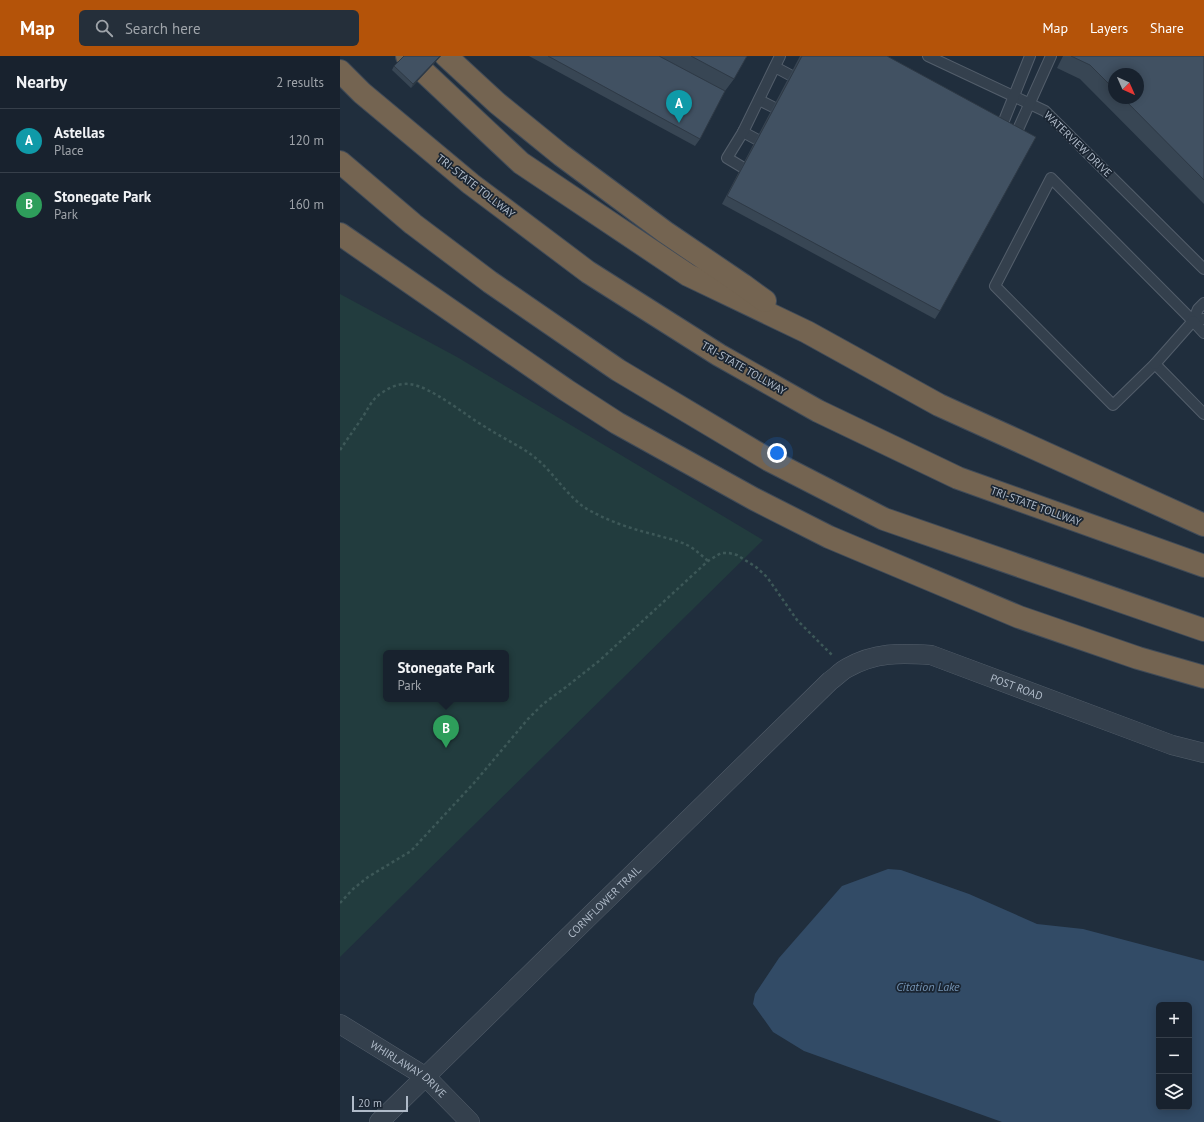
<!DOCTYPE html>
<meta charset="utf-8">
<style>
body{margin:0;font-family:"PT Sans",sans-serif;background:#252f3a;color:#f1f3f6}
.controls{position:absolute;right:12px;bottom:12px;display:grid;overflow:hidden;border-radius:6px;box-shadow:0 2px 10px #0003}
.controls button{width:36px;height:36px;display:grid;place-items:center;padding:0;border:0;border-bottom:1px solid #363f4a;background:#18222e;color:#f1f3f6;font:20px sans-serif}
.compass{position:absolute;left:768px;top:12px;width:36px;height:36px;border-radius:50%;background:#18222e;box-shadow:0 2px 10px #0003;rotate:135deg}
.scale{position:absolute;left:12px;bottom:10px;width:56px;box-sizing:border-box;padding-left:4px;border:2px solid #b0bbc9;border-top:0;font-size:11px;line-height:14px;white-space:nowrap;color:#b0bbc9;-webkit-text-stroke:3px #1a2532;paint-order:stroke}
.you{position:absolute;left:437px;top:397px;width:14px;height:14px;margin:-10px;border:3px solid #fff;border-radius:50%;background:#1a73e8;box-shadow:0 0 0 6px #1a73e833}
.badge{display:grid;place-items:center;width:26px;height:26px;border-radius:50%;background:#b45309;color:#fff;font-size:13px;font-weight:700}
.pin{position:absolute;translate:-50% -33px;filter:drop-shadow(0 1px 2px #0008)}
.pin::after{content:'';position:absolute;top:21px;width:14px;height:12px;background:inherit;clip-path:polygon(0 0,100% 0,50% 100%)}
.popup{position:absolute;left:43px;top:594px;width:126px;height:52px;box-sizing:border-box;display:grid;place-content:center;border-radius:6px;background:#18222e;filter:drop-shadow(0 1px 3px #0005);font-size:13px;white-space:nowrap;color:#9fa4aa}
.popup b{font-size:15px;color:#f1f3f6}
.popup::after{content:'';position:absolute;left:50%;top:100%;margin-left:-8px;border:8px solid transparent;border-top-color:#18222e}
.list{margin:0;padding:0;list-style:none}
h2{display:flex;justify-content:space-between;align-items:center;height:52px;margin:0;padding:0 16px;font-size:17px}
h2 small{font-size:13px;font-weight:400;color:#9fa4aa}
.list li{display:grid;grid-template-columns:26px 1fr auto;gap:12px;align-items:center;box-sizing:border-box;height:64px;padding:0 16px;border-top:1px solid #363f4a}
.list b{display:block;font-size:15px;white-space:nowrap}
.list p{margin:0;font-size:13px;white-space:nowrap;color:#9fa4aa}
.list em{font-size:13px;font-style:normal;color:#9fa4aa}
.icon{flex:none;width:22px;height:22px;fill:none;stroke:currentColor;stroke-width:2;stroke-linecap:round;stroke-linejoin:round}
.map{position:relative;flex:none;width:864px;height:1066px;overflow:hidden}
header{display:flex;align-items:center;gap:24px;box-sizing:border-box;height:56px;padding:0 20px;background:#b45309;color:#fff}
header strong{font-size:19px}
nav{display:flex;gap:22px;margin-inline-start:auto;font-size:14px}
.search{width:280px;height:36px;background:#252f3a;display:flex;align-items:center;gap:10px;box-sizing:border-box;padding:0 14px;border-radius:6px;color:#9fa4aa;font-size:15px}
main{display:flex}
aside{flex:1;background:#18222e}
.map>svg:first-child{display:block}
</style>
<header>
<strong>Map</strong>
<div class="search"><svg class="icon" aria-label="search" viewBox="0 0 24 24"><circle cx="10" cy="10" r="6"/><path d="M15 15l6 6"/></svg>Search here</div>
<nav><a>Map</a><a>Layers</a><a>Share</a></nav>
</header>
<main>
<aside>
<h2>Nearby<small>2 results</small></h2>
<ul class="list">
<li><span class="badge" style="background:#0f9aa8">A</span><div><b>Astellas</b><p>Place</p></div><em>120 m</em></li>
<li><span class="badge" style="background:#2e9e5b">B</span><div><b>Stonegate Park</b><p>Park</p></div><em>160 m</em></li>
</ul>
</aside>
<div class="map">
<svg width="864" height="1066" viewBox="0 0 864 1066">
<rect width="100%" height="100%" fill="#202e3d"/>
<!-- park -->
<path fill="#223c3e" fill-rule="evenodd" d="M 0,238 L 117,301 L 423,484 L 0,901 ZM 46,597 L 166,597 L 166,643 L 46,643 Z"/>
<!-- water -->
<path fill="#324b66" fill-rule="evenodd" d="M 548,813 L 561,814 L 629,838 L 697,868 L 743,873 L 864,905 L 864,1066 L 662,1066 L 464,995 L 433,976 L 413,948 L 415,938 L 439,902 L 502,830 ZM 819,949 L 849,949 L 849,1051 L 819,1051 Z"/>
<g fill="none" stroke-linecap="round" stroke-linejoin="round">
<!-- service casing -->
<g stroke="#535e6b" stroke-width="12">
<g id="service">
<polyline points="588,0 705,55 864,213"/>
<polyline points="435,11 450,19"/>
<polyline points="419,44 433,51"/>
<polyline points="661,72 690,0"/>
<polyline points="403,76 416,83"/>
<polyline points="675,80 711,0"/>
<polyline points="402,111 387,102 403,76 440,0"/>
<polyline points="864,247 858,253 853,265 864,263"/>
<polyline points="853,265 711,122 655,230 773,349 815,308 864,358"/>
<polyline points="815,308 853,265 864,277"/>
</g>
</g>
<!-- minor casing -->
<g stroke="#535e6b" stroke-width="20">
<g id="minor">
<path id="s1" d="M 0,968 L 86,1021 L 130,1066"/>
<path id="s2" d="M 39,1066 L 490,625 C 496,621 501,615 507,612 C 535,596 560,597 591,599 L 832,689 L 864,697"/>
</g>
</g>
<!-- motorway casing -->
<g stroke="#404b58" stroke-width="24">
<g id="motorway">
<polyline points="67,0 181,107 348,219 467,276 599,349 864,469"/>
<polyline points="106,0 157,47 221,99 325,176 403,229 425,245"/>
<polyline points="0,15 22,37 131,128 248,216 379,299 478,355 618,422 864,510"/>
<polyline points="0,106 73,168 150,226 278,314 429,404 544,463 864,574"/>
<polyline points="0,178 226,334 277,367 414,443 489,481 679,561 798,602 864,621"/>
</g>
</g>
<!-- path -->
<g stroke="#3d5858" stroke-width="2.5" stroke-dasharray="3 3" stroke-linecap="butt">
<path d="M 0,394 C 8,382 16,371 24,359 C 30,349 33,342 43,336 C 50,331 60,327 69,328 C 91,330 126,360 147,372 C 164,383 183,391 198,404 C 215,419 229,442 247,453 C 268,465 289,472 312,478 C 322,481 337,484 347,489 C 355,493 361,499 368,505"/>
<polyline points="0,847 13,833 28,821 71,795 134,727 188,663 203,648 226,631 259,605 368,505 381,497 389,497 397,499 416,511 427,521 457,564 493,600"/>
</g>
<!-- service -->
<use href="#service" stroke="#34404d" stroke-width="10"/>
<!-- minor -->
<use href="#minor" stroke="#34404d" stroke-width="19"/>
<!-- motorway -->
<use href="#motorway" stroke="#746451" stroke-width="22"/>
</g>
<!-- wall -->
<g fill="#384654" fill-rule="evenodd">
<polygon points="64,0 101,0 71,32 52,14 54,10"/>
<polygon points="189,0 407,0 394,23 385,35 360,83 355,90"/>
<polygon points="460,0 547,0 600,255 595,263 382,148"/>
<path d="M 723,0 L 864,0 L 864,148 L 740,23 L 717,12 ZM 774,18 L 798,42 L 774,42 Z"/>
</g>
<!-- shaded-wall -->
<polygon fill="#2e3945" points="100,0 101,0 71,32 73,28"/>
<!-- building -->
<g fill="#415162" stroke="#2e3945">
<polygon points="64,0 100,0 73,28 54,10"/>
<polygon points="208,0 319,0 385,35 360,83"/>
<polygon points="351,0 407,0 394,23"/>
<polygon points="462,0 547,0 696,81 600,255 387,140"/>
<polygon points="731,0 864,0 864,124 783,42 798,42 798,18 774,18 774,33 750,9"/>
</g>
<g text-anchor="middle" stroke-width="3.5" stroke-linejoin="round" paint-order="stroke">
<!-- street labels -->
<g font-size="11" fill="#b0bbc9" stroke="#1a2532">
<text transform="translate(738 88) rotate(44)" y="4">WATERVIEW DRIVE</text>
<text transform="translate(136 130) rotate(38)" y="4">TRI-STATE TOLLWAY</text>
<text transform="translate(404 312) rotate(30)" y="4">TRI-STATE TOLLWAY</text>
<text transform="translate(696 450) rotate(20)" y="4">TRI-STATE TOLLWAY</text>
<text dy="4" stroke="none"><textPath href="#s2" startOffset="830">POST ROAD</textPath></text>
<text dy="4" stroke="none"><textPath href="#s2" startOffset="315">CORNFLOWER TRAIL</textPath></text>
<text dy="4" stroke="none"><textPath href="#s1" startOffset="82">WHIRLAWAY DRIVE</textPath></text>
</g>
<!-- water labels -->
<g font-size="12" font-style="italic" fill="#7493b3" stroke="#1a2532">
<text x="588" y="935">Citation Lake</text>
</g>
</g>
</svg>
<div class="controls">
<button>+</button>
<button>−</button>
<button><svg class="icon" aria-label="layers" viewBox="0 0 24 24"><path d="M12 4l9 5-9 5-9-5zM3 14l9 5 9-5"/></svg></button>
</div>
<svg class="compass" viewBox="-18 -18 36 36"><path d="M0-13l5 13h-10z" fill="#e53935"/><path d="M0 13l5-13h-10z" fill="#9fa4aa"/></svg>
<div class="scale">20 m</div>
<div class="you"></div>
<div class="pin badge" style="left:339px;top:67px;background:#0f9aa8">A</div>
<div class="pin badge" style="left:106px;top:692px;background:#2e9e5b">B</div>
<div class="popup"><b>Stonegate Park</b>Park</div>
</div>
</main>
